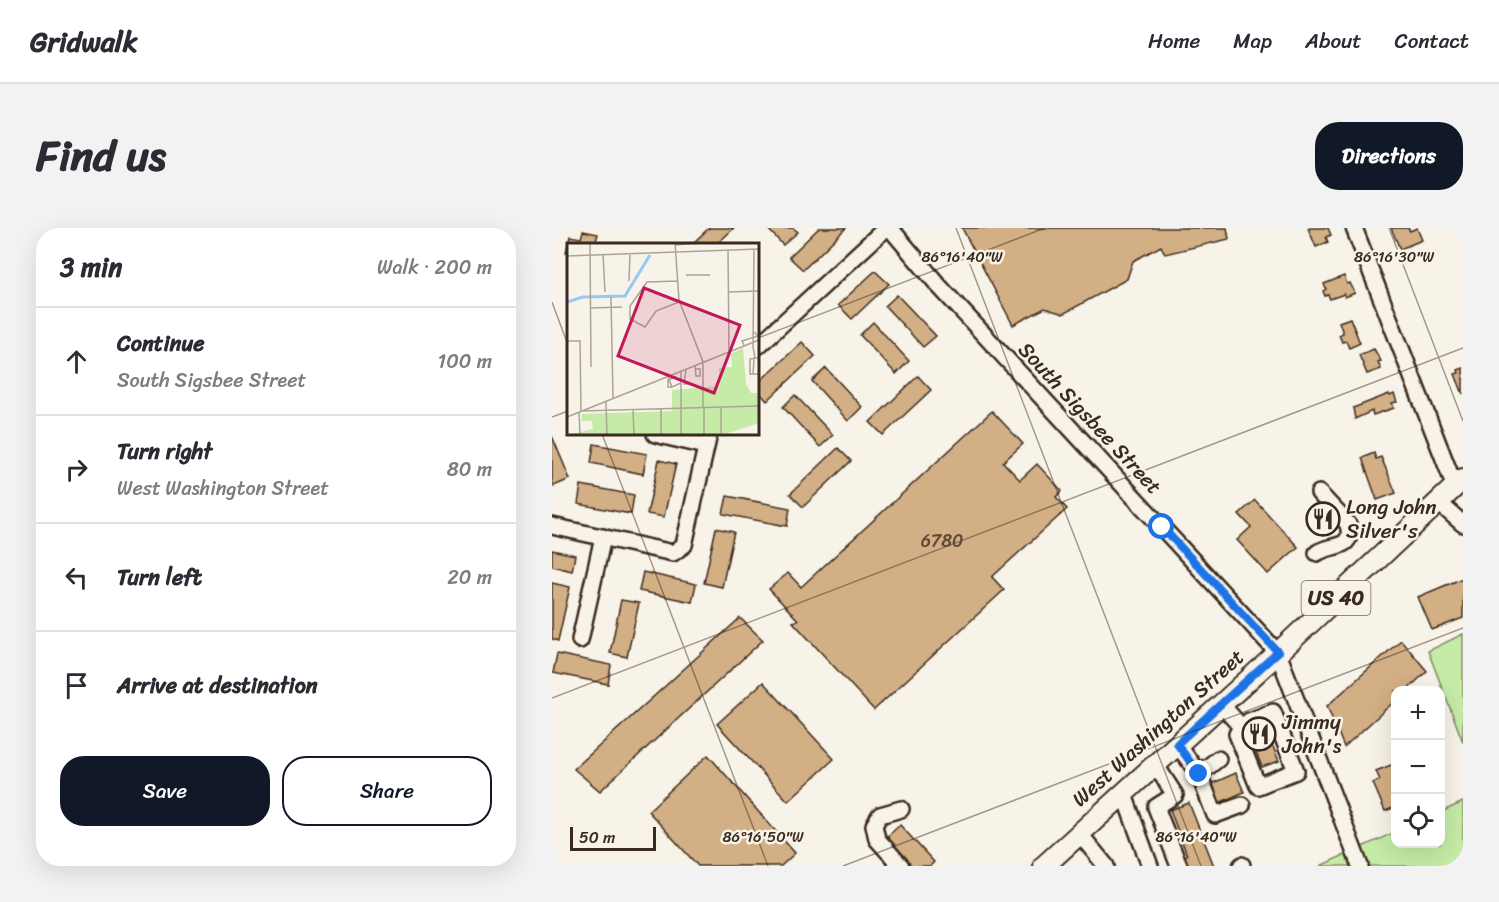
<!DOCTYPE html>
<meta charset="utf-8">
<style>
body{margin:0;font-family:Sriracha,sans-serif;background:#f2f2f3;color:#2b2b33}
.controls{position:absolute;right:18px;bottom:18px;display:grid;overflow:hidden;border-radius:12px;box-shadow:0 6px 24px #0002}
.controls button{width:54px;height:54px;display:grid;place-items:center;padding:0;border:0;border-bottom:2px solid #e1e1e2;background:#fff;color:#2b2b33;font:30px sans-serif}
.scale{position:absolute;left:18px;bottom:15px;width:86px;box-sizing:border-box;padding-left:6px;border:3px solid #3b2a1e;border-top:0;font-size:16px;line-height:21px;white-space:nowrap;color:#3b2a1e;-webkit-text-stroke:4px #f7f3e8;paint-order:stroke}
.stop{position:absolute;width:18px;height:18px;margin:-14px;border:4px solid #1a73e8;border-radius:50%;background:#fff}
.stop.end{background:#1a73e8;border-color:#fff;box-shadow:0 2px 6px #0008}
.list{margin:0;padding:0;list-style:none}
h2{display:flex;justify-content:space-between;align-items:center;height:78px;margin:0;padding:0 24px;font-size:26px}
h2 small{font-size:20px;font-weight:400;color:#7c7c81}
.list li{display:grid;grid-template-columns:39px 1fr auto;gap:18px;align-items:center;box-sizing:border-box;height:108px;padding:0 24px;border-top:2px solid #e1e1e2}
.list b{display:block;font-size:22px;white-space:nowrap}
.list p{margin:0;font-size:20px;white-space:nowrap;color:#7c7c81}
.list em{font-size:20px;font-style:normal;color:#7c7c81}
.actions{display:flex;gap:12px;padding:18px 24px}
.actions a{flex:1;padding:14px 0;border:2px solid #111827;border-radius:24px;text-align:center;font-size:21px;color:#111827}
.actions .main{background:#111827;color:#fff}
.icon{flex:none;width:33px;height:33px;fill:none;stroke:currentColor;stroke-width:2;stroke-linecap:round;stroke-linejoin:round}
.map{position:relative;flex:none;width:911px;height:638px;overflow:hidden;border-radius:24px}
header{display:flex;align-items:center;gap:36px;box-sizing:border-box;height:84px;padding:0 30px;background:#fff;border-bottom:2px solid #e1e1e2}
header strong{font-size:28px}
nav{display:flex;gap:33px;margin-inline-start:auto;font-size:21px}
.intro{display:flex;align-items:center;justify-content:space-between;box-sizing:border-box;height:144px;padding:0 36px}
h1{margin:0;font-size:42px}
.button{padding:15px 27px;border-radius:24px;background:#111827;color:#fff;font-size:21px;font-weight:700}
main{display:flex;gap:36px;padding:0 36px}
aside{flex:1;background:#fff;border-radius:24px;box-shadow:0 6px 24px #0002}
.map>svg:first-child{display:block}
</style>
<header>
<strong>Gridwalk</strong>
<nav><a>Home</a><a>Map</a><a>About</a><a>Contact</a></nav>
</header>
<div class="intro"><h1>Find us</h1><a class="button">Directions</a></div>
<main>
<aside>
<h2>3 min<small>Walk · 200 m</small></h2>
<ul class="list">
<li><svg class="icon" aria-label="ahead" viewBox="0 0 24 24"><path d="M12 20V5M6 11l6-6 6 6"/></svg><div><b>Continue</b><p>South Sigsbee Street</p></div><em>100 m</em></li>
<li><svg class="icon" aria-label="right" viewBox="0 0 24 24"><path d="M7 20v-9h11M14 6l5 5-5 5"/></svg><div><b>Turn right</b><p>West Washington Street</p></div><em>80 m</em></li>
<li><svg class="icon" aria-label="left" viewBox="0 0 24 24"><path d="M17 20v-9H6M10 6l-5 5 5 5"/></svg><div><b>Turn left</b></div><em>20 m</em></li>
<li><svg class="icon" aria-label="arrive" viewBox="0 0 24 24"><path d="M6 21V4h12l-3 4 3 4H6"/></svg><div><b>Arrive at destination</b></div></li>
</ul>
<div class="actions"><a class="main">Save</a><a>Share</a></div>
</aside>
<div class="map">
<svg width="911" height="638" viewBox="0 0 911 638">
<rect width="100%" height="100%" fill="#f7f3e8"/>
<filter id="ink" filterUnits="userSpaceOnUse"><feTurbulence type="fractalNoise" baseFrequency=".0167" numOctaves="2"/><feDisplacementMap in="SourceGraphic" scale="12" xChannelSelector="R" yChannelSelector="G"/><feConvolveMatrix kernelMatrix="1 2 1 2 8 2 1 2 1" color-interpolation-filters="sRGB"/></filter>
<g filter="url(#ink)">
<!-- green -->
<g fill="#c5eba6" stroke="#808a62" stroke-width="1.5">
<polygon points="911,406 911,514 876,423"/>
<polygon points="911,574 911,638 768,638 843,604 844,616 888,616 889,584"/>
</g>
<!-- building -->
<g fill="#d2af84" stroke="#3b2a1e" stroke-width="1.5">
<polygon points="157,0 182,0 165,16 140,16"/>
<polygon points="215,0 241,0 246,4 231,17"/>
<polygon points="267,0 294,0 251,42 237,29"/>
<polygon points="410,0 675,0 677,11 613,26 609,18 581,33 575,51 511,86 493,80 461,97"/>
<polygon points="756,0 776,0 779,7 774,9 776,14 764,19"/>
<polygon points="839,0 856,0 858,3 865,0 870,12 848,21"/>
<polygon points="31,3 46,6 43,16 16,16 16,24 14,24 18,8 29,10"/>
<polygon points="323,43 337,56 300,91 286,77"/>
<polygon points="792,48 795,56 798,55 803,65 793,69 792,66 778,71 776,67 773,68 771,63 774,61 772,56"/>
<polygon points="345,67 384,108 371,119 333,78"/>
<polygon points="798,90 808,115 797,120 794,113 790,114 787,107 791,105 787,94"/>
<polygon points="321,94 357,133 344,146 308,107"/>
<polygon points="250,114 263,128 215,173 206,163 206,155"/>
<polygon points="822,121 829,133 826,134 829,141 815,146 807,127"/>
<polygon points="274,140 310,179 296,193 260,153"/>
<polygon points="911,140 911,166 903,146 907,145 906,142"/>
<polygon points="366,148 379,162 331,207 318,194"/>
<polygon points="837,166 838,168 842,166 845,174 840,175 842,180 821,187 820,183 803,191 801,180"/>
<polygon points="243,167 281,207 268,219 231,179"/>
<polygon points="440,183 471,216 451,234 468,252 485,236 510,263 504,269 515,281 440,349 452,362 322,482 241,394 246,392 217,361 236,345 249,359"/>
<polygon points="0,208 18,251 2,258 0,253"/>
<polygon points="42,216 95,226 91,246 39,235"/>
<polygon points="286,220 299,233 251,279 238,266"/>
<polygon points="822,225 824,231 829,229 844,265 825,272 810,230"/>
<polygon points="107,232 124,236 112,289 95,286"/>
<polygon points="29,257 82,267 79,286 26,276"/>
<polygon points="175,268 238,280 235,298 171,286"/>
<polygon points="703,272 746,319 716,346 685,312 699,299 687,286"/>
<polygon points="769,275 787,295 774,307 755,287"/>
<polygon points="164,300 182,304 170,359 152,355"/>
<polygon points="0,322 23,327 20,343 0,338"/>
<polygon points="91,344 144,356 140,374 87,363"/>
<polygon points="911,350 911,390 880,402 866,369"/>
<polygon points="0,355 18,359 6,413 0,411"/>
<polygon points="69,372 87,375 75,429 58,425"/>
<polygon points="188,390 211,412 48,563 22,541"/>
<polygon points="849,412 875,443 854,463 844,463 844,472 792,519 775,478"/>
<polygon points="5,426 59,437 56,456 1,445"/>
<polygon points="211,454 282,531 236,573 165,496"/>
<polygon points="711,495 727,533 710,539 695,502"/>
<polygon points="156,527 243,625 229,638 146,638 96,583"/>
<polygon points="844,535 844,579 833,583 821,555 828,552 824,543"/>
<polygon points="684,545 692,564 667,575 659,556"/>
<polygon points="637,575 662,638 635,638 631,629 635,627 618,582"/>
<polygon points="348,597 382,634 378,638 349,638 330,613"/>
</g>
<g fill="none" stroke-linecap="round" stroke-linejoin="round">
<!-- minor casing -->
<g stroke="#3b2a1e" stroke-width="20">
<g id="minor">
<polyline points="338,0 387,58 726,425 808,638"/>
<polyline points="802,0 903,259"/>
<polyline points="206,118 334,0"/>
<polyline points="103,206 154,218"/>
<polyline points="886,274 911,296"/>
<polyline points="0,298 121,325 132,317 157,206"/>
<path d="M 765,325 C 779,315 803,323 796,296 L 767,265"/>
<polyline points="28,412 51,309"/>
<polyline points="669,476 690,500 685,506 706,558 744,543 721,484 697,493 690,500"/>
<polyline points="625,516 647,546 663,587 690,577"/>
<polyline points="603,536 623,567 604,579 627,638"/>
<polyline points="647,546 666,531"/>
<polyline points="571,564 598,638"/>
<polyline points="527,605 554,638"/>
<polyline points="349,638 325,611 322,597 328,587 349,581"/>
<polyline points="689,638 690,637"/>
</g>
</g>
<!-- major casing -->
<g stroke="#3b2a1e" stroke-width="24">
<polyline id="major" points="492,638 726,425 911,251"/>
</g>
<!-- minor -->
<use href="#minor" stroke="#f7f3e8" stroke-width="15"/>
<!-- major -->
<use href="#major" stroke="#f7f3e8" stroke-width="20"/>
</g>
</g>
<g fill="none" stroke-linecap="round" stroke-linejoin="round" filter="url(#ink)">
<!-- route -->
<polyline stroke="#1a73e8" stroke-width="8" points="610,299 726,424 625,516 647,546"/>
</g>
<!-- ticks -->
<path fill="none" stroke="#3b2a1e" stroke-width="1.5" stroke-opacity="0.45" d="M 404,0 L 649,638M 837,0 L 911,193M 0,74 L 16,117M 206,110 L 493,0M 0,189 L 16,183M 50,206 L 216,638M 0,470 L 911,120M 291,638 L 911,400"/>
<!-- icons -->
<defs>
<g id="restaurant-ring" transform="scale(1.725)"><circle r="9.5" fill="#f7f3e8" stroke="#3b2a1e" stroke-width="1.5"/><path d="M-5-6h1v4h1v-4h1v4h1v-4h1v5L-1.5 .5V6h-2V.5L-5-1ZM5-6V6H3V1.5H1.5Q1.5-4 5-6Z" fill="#3b2a1e"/></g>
</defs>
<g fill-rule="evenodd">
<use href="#restaurant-ring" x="771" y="291"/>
<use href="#restaurant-ring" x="707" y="506"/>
</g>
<g text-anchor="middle" stroke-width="5" stroke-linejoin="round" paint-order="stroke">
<!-- number labels -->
<g font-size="18" fill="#614b38">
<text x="390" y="319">6780</text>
</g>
<!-- shield labels -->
<rect fill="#f7f3e8" stroke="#73665b" stroke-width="1.5" x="749.5" y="353" width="69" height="34" rx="4.5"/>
<g font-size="20" font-weight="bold" fill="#3b2a1e">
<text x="784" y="377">US 40</text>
</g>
<!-- street labels -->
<g font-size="21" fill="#3b2a1e" stroke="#f7f3e8">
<text transform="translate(538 190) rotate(47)" y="7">South Sigsbee Street</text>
<text transform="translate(606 500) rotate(-42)" y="7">West Washington Street</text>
</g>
<!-- poi labels -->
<g font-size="21" fill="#3b2a1e" stroke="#f7f3e8" text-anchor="start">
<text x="794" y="286">Long John<tspan x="794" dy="24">Silver's</tspan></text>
<text x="730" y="501">Jimmy<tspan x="730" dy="24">John's</tspan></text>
</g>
</g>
<!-- overview -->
<g transform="translate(15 15)">
<rect width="192" height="192" fill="#f7f3e8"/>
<path d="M 176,105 L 179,141 L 184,150 L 192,150 L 192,180 L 155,192 L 1,192 L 26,186 L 25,178 L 14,178 L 15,171 L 105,168 L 105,147 L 152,143 L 152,125 L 165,124 L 164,111 Z" fill="#c5eba6"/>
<path fill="none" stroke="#98c7f3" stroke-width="3" d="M 0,59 L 16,54 L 58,53 L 83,12"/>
<path fill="none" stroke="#aca397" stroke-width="1.5" d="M 23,0 L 24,124M 108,0 L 112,57 L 136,119 L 136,164M 108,2 L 133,0M 187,6 L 186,104 L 188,115 L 192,115M 161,7 L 162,109M 36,11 L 38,49M 0,13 L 192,6M 119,32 L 143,32M 62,38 L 63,10M 110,38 L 80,39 L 63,63 L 63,76 L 78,84 L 89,68 L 112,59M 161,49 L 192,48M 44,54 L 46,155M 23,65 L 55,64M 0,98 L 13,98 L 14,168 L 192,163M 177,102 L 175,98 L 191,93 L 187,89M 187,116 L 186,131 L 192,131M 128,123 L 129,133 L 133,133 L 133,126 L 129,126M 119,127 L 117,141 L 124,141M 186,131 L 183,131 L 183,116 L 188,115M 101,134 L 105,144 L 114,140M 105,144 L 101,144 L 101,137 L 109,134M 39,159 L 40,192M 137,164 L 137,192M 154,164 L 154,190M 94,166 L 94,192M 66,167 L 67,192M 12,169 L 13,192M 0,174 L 192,97M 114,192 L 114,129"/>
<path fill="#c2185b" fill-opacity="0.15" stroke="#c2185b" stroke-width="3" d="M 77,45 L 173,82 L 147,150 L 51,113 Z"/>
<rect width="192" height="192" fill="none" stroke="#3b2a1e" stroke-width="3"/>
</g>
<g font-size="15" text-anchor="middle" fill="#3b2a1e" stroke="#f7f3e8" stroke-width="5" stroke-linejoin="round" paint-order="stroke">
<text x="410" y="34">86°16'40"W</text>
<text x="842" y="34">86°16'30"W</text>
<text x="211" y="614">86°16'50"W</text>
<text x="644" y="614">86°16'40"W</text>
</g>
</svg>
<div class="controls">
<button>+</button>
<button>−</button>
<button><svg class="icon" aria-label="locate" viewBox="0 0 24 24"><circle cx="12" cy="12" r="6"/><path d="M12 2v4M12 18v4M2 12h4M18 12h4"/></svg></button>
</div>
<div class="scale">50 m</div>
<div class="stop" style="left:610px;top:299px"></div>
<div class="stop end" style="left:647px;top:546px"></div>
</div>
</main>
